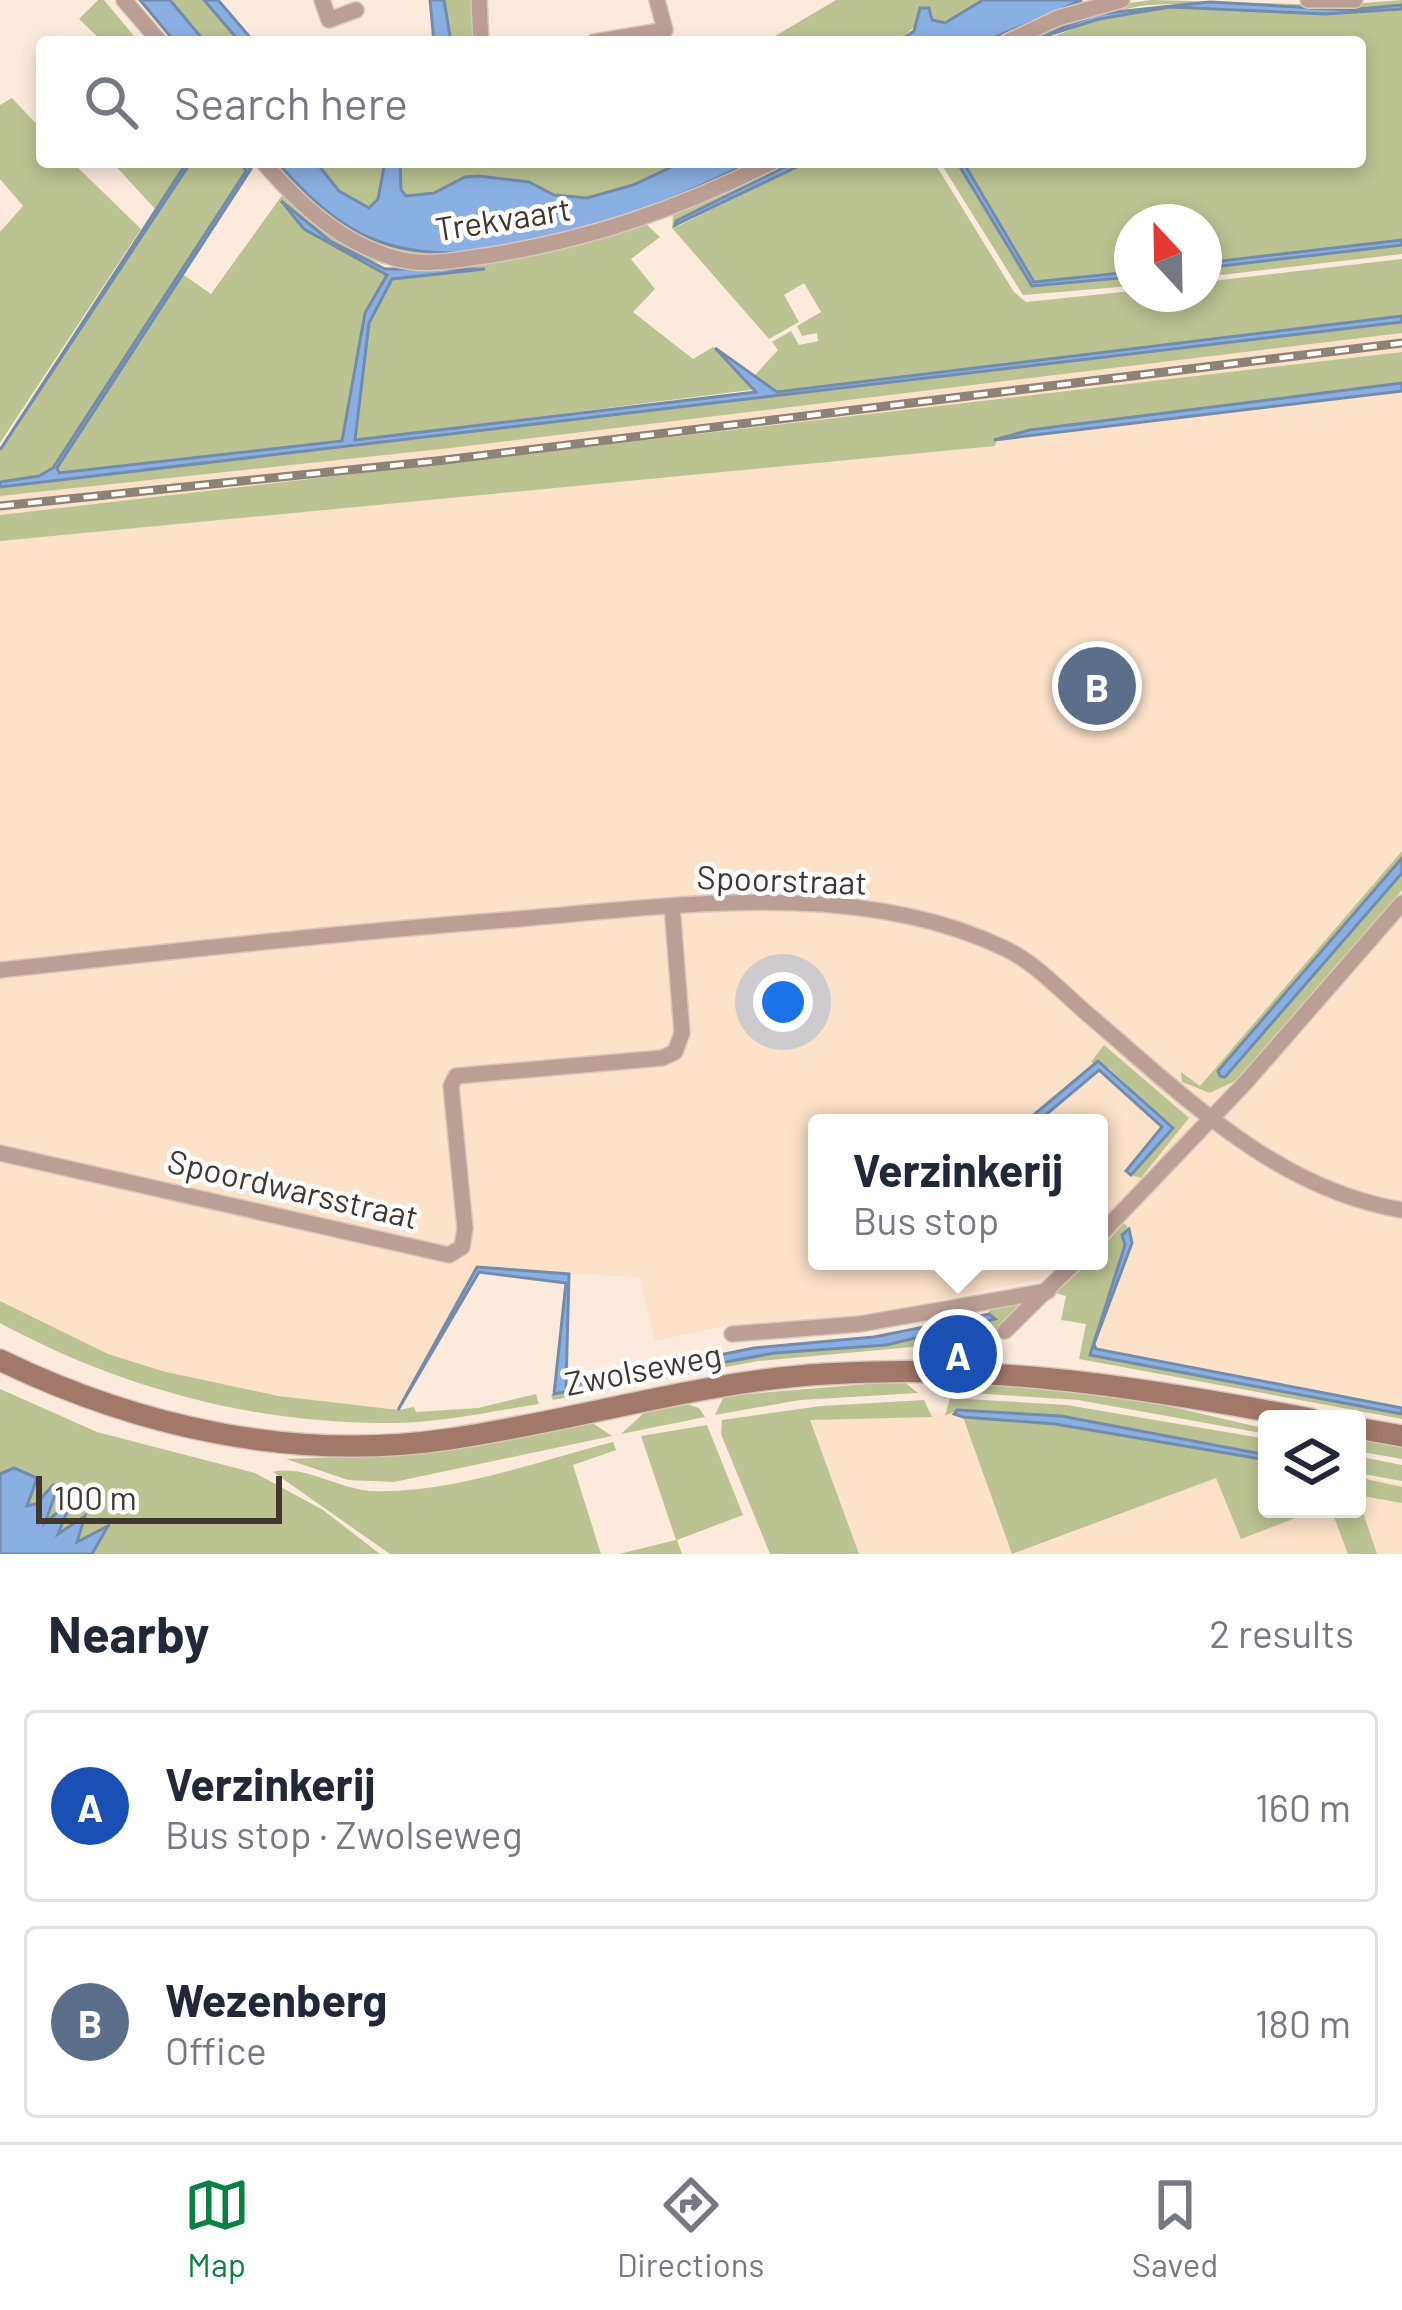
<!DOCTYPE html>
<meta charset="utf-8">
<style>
body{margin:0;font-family:Barlow,sans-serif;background:#f6f6f7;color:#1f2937}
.controls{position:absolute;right:36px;bottom:36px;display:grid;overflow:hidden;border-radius:12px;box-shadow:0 6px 18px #0003}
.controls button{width:108px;height:108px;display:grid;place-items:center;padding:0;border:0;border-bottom:3px solid #e0e1e3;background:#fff;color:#1f2937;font:60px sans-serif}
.compass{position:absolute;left:1114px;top:204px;width:108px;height:108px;border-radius:50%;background:#fff;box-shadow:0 6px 18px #0003;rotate:338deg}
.scale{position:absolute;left:36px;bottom:30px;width:246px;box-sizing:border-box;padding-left:12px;border:6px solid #42372d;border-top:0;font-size:33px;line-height:42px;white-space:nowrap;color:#42372d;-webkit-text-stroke:9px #fff;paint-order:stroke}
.you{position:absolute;left:783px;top:1002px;width:42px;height:42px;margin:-30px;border:9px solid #fff;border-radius:50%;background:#1a73e8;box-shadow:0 0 0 18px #1a73e833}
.badge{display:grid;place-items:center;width:78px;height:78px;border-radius:50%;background:#0b8043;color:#fff;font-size:39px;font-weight:700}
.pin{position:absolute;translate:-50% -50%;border:6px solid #fff;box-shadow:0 3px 12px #0006}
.popup{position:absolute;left:808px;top:1114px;width:300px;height:156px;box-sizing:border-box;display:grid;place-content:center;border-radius:12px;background:#fff;filter:drop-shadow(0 3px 9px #0005);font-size:39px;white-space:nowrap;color:#747a83}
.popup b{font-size:45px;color:#1f2937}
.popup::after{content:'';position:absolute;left:50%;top:100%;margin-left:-24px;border:24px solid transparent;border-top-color:#fff}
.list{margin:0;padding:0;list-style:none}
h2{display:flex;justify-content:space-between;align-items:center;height:156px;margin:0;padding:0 48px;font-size:51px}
h2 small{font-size:39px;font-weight:400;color:#747a83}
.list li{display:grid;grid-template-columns:78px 1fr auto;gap:36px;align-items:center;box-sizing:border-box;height:192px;margin:0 24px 24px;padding:0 24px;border:3px solid #e0e1e3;border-radius:12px}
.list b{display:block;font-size:45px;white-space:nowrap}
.list p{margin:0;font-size:39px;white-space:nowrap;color:#747a83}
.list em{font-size:39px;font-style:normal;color:#747a83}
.icon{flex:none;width:66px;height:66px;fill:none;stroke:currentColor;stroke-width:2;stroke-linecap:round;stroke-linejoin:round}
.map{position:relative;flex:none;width:1402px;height:1554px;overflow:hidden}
.search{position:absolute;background:#fff;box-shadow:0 6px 18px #0003;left:36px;right:36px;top:36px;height:132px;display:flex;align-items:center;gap:30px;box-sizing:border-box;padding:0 42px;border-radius:12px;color:#747a83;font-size:45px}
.sheet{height:588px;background:#fff}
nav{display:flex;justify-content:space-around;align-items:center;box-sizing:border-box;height:168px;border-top:3px solid #e0e1e3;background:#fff;font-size:33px;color:#747a83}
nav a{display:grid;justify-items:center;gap:6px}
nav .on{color:#0b8043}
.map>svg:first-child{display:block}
</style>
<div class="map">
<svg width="1402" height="1554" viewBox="0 0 1402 1554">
<rect width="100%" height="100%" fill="#fcebdd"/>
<!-- built -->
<g fill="#fce2c9">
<polygon points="1402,333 1402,352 0,515 0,496 451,448"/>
<polygon points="1402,373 1402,1412 1095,1354 1094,1273 1081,1261 1099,1261 1099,1123 817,1123 817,1261 1061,1261 1041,1279 869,1315 725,1326 655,1341 639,1277 475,1270 398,1412 267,1407 152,1373 0,1312 0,524"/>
<polygon points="872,1408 1047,1418 1267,1459 1267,1509 1357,1509 1357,1476 1402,1484 1402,1554 844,1554 793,1418"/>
</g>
<!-- green -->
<g fill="#bbc392">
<polygon points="98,0 104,0 139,42 103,42 79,19"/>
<polygon points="170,0 204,0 240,42 205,42"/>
<polygon points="444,0 474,0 476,42 451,42"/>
<polygon points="836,0 983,0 953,21 916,25 898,42 765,42"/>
<path d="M 1152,0 L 1336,5 L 1402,0 L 1402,5 C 1317,15 1234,0 1149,5 C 1105,9 1049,42 1015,42 L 1107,6 Z"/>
<polygon points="1170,7 1325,14 1402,9 1402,240 1204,263 1204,222 1132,222 1132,272 1040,283 1032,279 963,162 1360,162 1360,42 1039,42 1099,19"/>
<polygon points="12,98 42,130 38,144 42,162 72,162 141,229 0,443 0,232 23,206 0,179 0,105"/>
<polygon points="112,162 187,162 155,209"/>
<polygon points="191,162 241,162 246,169 53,468 39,476 0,482 0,450"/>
<path d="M 268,162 L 277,162 C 368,263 430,262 555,229 C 596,218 639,209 679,196 C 707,187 733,162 763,162 L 610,227 L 440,258 L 397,255 L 338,227 Z"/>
<polygon points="316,162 385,162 378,199 369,208 339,191"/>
<polygon points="400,162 682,162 633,185 587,198 554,195 534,183 479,176 465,177 435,193 406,196 401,190"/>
<polygon points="782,162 795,162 676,221 678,226 807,162 934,162 1014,292 1026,302 1132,291 1204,294 1204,282 1402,259 1402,316 776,392 754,376 778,350 772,342 791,331 799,345 818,341 817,333 802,336 797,326 821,312 804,283 784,295 799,322 769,339 672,228 673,215"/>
<polygon points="940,162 957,162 1032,286 1132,277 1132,286 1023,295"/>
<path d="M 283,194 L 303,211 L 414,266 L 645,223 L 660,237 L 631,259 L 655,289 L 633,312 L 693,359 L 713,347 L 758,389 L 353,440 L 369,322 L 392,279 L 483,267 C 415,275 363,269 307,226 C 297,219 289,209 279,202 L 304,229 L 387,275 L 365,313 L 342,441 L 59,474 L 57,468 L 181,273 L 211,294 Z"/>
<polygon points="1402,245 1402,254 1204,277 1204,268"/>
<polygon points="1402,322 1402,333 451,448 0,496 0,487"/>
<polygon points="1402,352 1402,383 1030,430 997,438 995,446 0,541 0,515"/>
<polygon points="1402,851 1402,858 1218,1071 1220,1076 1225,1077 1402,873 1402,890 1235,1081 1210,1093 1182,1082 1181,1072 1200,1086"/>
<polygon points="1104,1045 1189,1118 1141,1178 1131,1175 1173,1128 1109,1068 1091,1062"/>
<polygon points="1124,1223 1129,1229 1122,1235 1125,1244 1090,1355 1402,1414 1402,1419 1079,1359 1086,1324 1061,1320 1066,1296 1056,1293 1090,1261 1099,1261 1099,1251"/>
<path d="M 0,1301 L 108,1354 L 162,1371 L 278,1396 L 399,1410 L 414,1407 L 416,1412 L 478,1408 L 536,1394 L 539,1404 C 487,1412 436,1424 383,1423 C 249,1423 116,1386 0,1323 Z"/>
<polygon points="1029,1302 985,1346 956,1343 758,1361 553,1400 551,1395 774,1353 874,1346 992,1314 987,1314 992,1306"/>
<polygon points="903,1381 918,1393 800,1400 715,1415 724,1396"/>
<polygon points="981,1381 1117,1394 1267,1429 1267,1434 1078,1400 955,1392"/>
<polygon points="0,1389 97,1432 255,1473 323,1510 380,1554 0,1554"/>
<polygon points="950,1398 1067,1405 1267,1439 1267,1455 1061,1416 957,1410 945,1416"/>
<polygon points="924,1400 932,1417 810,1420 859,1554 770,1554 721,1434 722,1420 821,1406"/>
<polygon points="684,1403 699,1408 705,1417 621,1434 646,1411"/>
<polygon points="963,1417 1055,1424 1267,1460 1267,1509 1319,1509 1241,1539 1216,1478 1012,1554"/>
<polygon points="591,1422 612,1436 394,1482 348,1480 286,1459 418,1454"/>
<polygon points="707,1425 743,1515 677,1540 682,1554 619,1554 676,1540 641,1436"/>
<polygon points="1357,1439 1402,1446 1402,1459 1357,1451"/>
<path d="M 613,1442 L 616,1450 L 573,1465 L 601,1554 L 390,1554 L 273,1472 C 303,1464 341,1490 373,1491 C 452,1494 537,1461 613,1442 Z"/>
<polygon points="1357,1456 1402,1465 1402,1481 1357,1473"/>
<polygon points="1357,1477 1402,1487 1402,1503 1357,1495 1377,1554 1348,1554 1331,1509 1357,1509"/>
</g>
<!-- water -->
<g fill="#8ab0e3" stroke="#748cac" stroke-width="3">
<polygon points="140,0 170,0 205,42 175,42"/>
<polygon points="204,0 218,0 254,42 240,42"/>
<polygon points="430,0 444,0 451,42 434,42"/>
<polygon points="983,0 1082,0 984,42 898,42 914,31 920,8 929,8 932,20 945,23"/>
<polygon points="1210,2 1348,10 1402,5 1402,9 1325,14 1170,7 1099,19 1026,42 1097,14"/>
<polygon points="187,162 191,162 0,450"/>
<polygon points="241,162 251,169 57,468 59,473 342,441 365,313 387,275 304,229 281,201 330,241 385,269 485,269 392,279 369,323 355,440 756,392 715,348 777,392 1402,316 1402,322 0,487 0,482 39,476 53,468 246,171"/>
<path d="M 277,162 L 316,162 L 339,191 L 369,208 L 378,199 L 385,162 L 400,162 L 401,190 L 406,196 L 434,193 L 465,177 L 479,176 L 529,182 L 554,195 L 587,198 L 633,185 L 682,162 L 750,162 C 652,211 487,281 378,241 C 336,226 306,194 277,162 Z"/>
<polygon points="795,162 807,162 675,225 676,221"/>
<polygon points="957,162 963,162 1034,282 1132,272 1132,277 1032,286"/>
<polygon points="1402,240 1402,245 1204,268 1204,263"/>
<polygon points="1402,383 1402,391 994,440 1030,430"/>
<polygon points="1402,858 1402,873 1225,1077 1220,1076 1218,1071"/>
<polygon points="1098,1061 1173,1128 1131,1175 1126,1171 1162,1127 1099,1070 1036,1123 1024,1123"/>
<polygon points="1129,1229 1132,1243 1094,1344 1096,1349 1402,1408 1402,1414 1090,1355 1125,1245 1122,1235"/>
<polygon points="477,1267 569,1274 566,1386 754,1348 874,1337 989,1314 995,1319 886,1345 774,1353 554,1394 566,1283 479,1272 398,1410"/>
<polygon points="957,1410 1061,1416 1267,1455 1267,1460 1055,1424 963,1417 954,1414"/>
<polygon points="14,1468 37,1478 27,1506 36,1504 53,1485 57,1489 45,1523 72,1500 58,1534 85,1516 77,1542 108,1526 92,1554 0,1554 0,1474"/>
</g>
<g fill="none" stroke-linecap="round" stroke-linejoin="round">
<!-- minor casing -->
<g stroke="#d7c7ba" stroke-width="18">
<g id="minor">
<polyline points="124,0 160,42"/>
<polyline points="322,0 329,20 356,10"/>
<polyline points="479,0 481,42"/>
<polyline points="1308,0 1355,0"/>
<polyline points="594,42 665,30 657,0"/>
<polyline points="1007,42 1058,18 1122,0"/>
<path d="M 263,162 C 299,204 340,242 394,258 C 425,267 455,260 485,256 C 589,240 678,209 772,162"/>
<path d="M 0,970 C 168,952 337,933 505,920 C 666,907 856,876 1006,949 C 1037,964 1065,995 1091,1017 C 1185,1097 1276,1189 1402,1210"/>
<polyline points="0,1153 449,1255 462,1247 465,1228 451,1086 456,1076 662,1058 675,1052 682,1033 672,906"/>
<polyline points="1099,1236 1246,1082 1402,903"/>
<polyline points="1005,1331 1076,1261"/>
<polyline points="732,1334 860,1324 1048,1291"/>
</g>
</g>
<!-- secondary casing -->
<g stroke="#d7c7ba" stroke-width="24">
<g id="secondary">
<path d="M 0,1360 C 138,1427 295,1462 449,1439 C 574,1421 697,1382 824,1374 C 993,1363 1146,1388 1311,1419"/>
<polyline points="1357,1428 1402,1436"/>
</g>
</g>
<!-- minor -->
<use href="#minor" stroke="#bc9f94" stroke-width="15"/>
<!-- secondary -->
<use href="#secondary" stroke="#a27868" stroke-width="21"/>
<!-- rail casing -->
<g stroke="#8e8175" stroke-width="9">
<polyline id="rail" points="0,506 436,461 1402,343"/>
</g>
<!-- rail -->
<use href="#rail" stroke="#fff" stroke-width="4.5" stroke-dasharray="14" stroke-linecap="butt"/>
</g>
<g text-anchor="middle" stroke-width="9" stroke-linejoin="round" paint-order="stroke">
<!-- street labels -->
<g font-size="33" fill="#42372d" stroke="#fff">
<text transform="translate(503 219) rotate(-9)" y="12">Trekvaart</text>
<text transform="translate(782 880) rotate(2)" y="12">Spoorstraat</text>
<text transform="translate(293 1189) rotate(13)" y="12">Spoordwarsstraat</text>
<text transform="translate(643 1369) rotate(-11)" y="12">Zwolseweg</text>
</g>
</g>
</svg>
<div class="controls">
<button><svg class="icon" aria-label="layers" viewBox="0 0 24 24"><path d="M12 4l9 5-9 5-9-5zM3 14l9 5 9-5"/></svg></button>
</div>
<svg class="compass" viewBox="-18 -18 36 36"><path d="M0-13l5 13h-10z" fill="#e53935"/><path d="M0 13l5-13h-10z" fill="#747a83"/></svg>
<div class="scale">100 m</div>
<div class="you"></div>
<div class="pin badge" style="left:958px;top:1354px;background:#1a4fb4">A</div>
<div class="popup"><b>Verzinkerij</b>Bus stop</div>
<div class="pin badge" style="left:1097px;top:686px;background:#5c6f8a">B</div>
<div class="search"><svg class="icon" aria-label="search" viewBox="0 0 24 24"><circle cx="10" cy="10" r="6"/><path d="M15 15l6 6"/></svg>Search here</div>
</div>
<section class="sheet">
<h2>Nearby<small>2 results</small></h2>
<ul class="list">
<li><span class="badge" style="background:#1a4fb4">A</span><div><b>Verzinkerij</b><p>Bus stop · Zwolseweg</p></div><em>160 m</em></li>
<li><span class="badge" style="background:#5c6f8a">B</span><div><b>Wezenberg</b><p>Office</p></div><em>180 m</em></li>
</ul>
</section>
<nav>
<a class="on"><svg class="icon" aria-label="map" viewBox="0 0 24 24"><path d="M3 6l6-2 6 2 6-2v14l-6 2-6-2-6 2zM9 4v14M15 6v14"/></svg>Map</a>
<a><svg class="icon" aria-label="directions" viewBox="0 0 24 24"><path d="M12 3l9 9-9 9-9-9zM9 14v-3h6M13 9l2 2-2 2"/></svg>Directions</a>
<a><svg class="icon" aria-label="saved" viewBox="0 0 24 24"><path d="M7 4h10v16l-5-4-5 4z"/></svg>Saved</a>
</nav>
